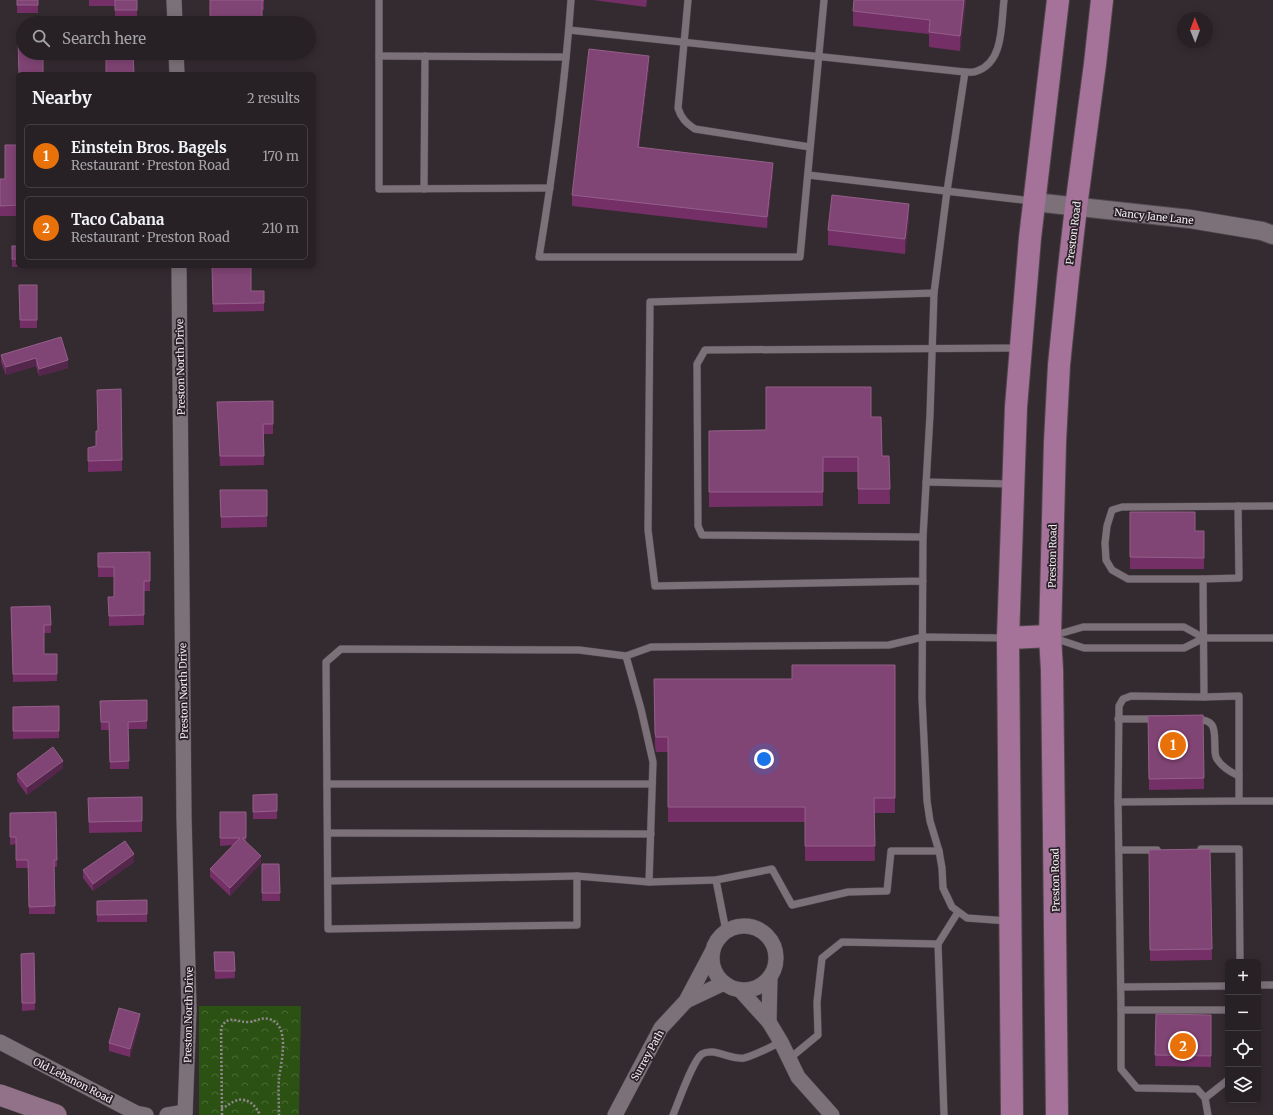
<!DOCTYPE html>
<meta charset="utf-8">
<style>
body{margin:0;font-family:Merriweather,serif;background:#2f282d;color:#f1f3f6}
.controls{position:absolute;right:12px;bottom:12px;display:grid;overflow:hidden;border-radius:6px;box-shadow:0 2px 10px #0003}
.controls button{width:36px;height:36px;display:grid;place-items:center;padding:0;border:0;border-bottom:1px solid #433e42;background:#272025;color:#f1f3f6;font:20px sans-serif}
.compass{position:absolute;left:1177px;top:12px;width:36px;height:36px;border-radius:50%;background:#272025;box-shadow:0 2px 10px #0003;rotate:359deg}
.you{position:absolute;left:764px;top:759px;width:14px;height:14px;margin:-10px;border:3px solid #fff;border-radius:50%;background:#1a73e8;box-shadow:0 0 0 6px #1a73e833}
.badge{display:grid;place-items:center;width:26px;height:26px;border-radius:50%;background:#1a73e8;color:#fff;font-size:13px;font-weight:700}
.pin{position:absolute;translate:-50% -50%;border:2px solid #fff;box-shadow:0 1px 4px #0006}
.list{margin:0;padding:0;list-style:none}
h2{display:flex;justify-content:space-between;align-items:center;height:52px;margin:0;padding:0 16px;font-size:17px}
h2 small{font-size:13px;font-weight:400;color:#a4a3a7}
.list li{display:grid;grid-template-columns:26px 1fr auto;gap:12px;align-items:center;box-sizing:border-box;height:64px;margin:0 8px 8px;padding:0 8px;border:1px solid #433e42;border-radius:6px}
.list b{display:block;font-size:15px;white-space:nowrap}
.list p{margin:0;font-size:13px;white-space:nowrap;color:#a4a3a7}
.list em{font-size:13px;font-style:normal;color:#a4a3a7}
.icon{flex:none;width:22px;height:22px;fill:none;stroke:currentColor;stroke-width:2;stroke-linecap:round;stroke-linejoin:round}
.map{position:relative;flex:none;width:1273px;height:1115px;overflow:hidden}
.search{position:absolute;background:#272025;box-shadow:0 2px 10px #0003;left:16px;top:16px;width:300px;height:44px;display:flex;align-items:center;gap:10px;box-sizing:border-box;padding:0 14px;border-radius:22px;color:#a4a3a7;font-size:15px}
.panel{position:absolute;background:#272025;box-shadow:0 2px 10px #0003;left:16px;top:72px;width:300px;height:196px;border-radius:6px}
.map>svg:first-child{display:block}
</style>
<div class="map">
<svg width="1273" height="1115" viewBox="0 0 1273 1115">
<defs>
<pattern id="park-crowns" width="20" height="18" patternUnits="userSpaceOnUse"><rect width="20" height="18" fill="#2b5213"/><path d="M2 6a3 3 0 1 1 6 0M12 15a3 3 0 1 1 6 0" fill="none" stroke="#4a6b36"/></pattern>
</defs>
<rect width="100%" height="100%" fill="#342b31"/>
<!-- park -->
<polygon fill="url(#park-crowns)" points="199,1006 301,1006 299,1115 199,1115"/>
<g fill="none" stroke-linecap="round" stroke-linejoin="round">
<!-- service casing -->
<g stroke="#50474d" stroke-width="8">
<g id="service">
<polyline points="379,0 379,189 550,188"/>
<path d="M 571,0 C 565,86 553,172 539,257 L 800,257 L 824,0"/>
<path d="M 688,0 L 678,108 C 681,118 686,123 695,129 L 810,147"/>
<path d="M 569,30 L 965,72 C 968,72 973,73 977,71 C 1004,62 1001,24 1004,0"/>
<polyline points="379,56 566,57"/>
<polyline points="808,175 1032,201"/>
<polyline points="424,189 425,56"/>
<polyline points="934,293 947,191 965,72"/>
<polyline points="926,482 1011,484"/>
<polyline points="923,537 702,535 698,526 697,364 705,350 1018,348"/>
<polyline points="1203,579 1239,578 1238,506"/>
<polyline points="923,581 655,586 648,530 650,302 934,293 930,415 923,537 922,698 927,801 930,821 939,851 942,868 943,888 952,907 967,918 1008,921"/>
<polyline points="1052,636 1083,627 1184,627 1204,638"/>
<polyline points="1054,638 1084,648 1184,648 1204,638 1273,638"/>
<polyline points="626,656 579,650 341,649 326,662 328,929 577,925 577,876 649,882 716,880"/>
<polyline points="1204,697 1239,696 1239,801 1273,801"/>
<polyline points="1118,719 1158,719"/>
<path d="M 1194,719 C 1218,719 1214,731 1215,749 C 1215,752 1215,756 1217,759 C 1222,767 1230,772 1239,776"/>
<polyline points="327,784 652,784"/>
<polyline points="1118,802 1239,801"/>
<polyline points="328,833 651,834"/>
<polyline points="1201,849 1239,849 1240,962"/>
<polyline points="1119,850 1157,850"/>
<polyline points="328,881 577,876"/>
<polyline points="649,882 653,762 641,709 626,656 651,647 889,645 923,637 1006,638"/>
<polyline points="726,931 716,880 772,869 792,905 848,892 887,891 891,851 939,851"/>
<polyline points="938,944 944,1115"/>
<polyline points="1258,985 1273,985"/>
<polyline points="1121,987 1228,986"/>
<polyline points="1121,1010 1228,1010"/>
<polyline points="789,1059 818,1035 817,1002 822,958 842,942 938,944 958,912"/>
<polyline points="1205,1098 1228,1080"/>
<path d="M 673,1115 C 678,1103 693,1060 702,1054 C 713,1047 731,1060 744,1058 C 754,1056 770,1047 781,1042"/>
<polyline points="1208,1115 1205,1098 1197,1089 1137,1088 1121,1069 1121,1010 1118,802 1119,706 1123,699 1131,696 1204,697 1203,579 1128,579 1112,570 1106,560 1105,543 1107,526 1112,510 1122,507 1273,506"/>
</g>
</g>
<!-- minor casing -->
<g stroke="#50474d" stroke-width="16">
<g id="minor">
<polyline points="174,0 175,23"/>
<polyline points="176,53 177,74"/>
<polyline points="179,266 184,817 189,1009 185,1115"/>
<circle cx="744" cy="958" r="32"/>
<polyline points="740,990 769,1022 781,1042 798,1077 832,1115"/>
<polyline points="686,1001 724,983"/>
<polyline points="769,1022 770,977"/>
<polyline points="0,1042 136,1113 146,1115"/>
<polyline points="167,1115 185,1112"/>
<polyline points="615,1115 661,1028 686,1001 712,952"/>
</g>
</g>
<!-- tertiary casing -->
<g stroke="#50474d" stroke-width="20">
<polyline id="tertiary" points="1034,202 1190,219 1262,231 1273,235"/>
</g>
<!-- secondary casing -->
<g stroke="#50474d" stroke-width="22">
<polyline id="secondary" points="0,1095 56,1115"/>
</g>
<!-- primary casing -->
<g stroke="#50474d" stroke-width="24">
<g id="primary">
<polyline points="1008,638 1050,636"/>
<polyline points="1012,1115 1008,638 1016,407 1030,238 1058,0"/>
<polyline points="1057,1115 1054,834 1052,670 1050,636 1055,442 1059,365 1068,277 1076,207 1095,64 1102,0"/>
</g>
</g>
<!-- path -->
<g stroke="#8f878c" stroke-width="2.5" stroke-dasharray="2 2" stroke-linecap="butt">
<path d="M 221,1108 C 227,1107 230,1103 235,1101 C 246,1096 256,1105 260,1115"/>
<path d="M 222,1115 L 221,1028 C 228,1014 236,1022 248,1022 C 255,1022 261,1017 269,1019 C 291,1025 281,1062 279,1078 C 278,1090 279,1103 279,1115"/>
</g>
<!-- service -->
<use href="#service" stroke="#7c7179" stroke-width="7"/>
<!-- minor -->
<use href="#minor" stroke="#7c7179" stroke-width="15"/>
<!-- tertiary -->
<use href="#tertiary" stroke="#7c7179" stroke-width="18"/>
<!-- secondary -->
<use href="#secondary" stroke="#917289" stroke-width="21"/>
<!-- primary -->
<use href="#primary" stroke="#a57399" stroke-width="22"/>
</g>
<!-- wall -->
<g fill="#743066">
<rect x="17" y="0" width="21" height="13"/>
<polygon points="89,0 137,0 137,17 115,18 115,6 89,6"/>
<polygon points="264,0 264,10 210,23"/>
<polygon points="593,0 647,0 646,7"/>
<polygon points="854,0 966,0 960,51 929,47 929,34 853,26 853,11"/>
<polygon points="211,53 243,53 211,54"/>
<polygon points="649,67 639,147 773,174 767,228 572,206 572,195"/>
<polygon points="18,145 18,216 0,216 0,179 5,179"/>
<polygon points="909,219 905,254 828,245 828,230"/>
<polygon points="12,246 18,246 18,266 45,266 12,267"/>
<polygon points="212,266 251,291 264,291 264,311 213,312"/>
<polygon points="19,285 37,285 37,328 20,328"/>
<polygon points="61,337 68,368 39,376 36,366 6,375 1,362 1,355"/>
<polygon points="121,389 122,471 88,472 88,448 96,446 98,431"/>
<polygon points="273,401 273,434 263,434 264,465 220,466 217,402"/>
<polygon points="871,417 882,456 889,456 890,504 858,504 858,472 823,472 823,506 709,507 709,431 766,430"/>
<polygon points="220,490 267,490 267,527 221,528"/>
<polygon points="1130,512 1195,531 1204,531 1204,569 1130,569"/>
<polygon points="150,552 150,591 144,591 144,625 109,626 108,597 114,597 114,577 98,577 98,553"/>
<polygon points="50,606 51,633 44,633 44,654 57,654 57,681 13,682 11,607"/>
<polygon points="895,665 895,813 874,813 875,861 805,861 805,822 668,822 668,752 656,752 655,747 654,679 792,679"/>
<polygon points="147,700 147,729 128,729 129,769 110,769 109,730 101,730 100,701"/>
<polygon points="59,706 59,738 13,739 13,707"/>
<polygon points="1203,715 1204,789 1149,790 1148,716"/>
<polygon points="63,768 27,795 17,781 17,774"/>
<polygon points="277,794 277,819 253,819 253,795"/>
<polygon points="142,797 142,832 89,833 88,798"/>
<polygon points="56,812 57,867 54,867 55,914 29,914 28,868 16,868 16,844 10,845 10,813"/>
<polygon points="220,812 246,812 246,842 261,863 230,896 210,877 210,869 233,845 220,846"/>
<polygon points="1210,849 1212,960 1150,961 1149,850"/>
<polygon points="134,862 93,891 83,878 83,870"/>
<polygon points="262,864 279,864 280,901 262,901"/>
<polygon points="147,900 147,922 97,922 97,901"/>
<polygon points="214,952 234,952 235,978 215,979"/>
<polygon points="34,953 35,1010 22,1011 21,954"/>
<polygon points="1156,1014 1211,1015 1211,1067 1155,1066"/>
<polygon points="140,1021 130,1057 109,1051 109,1043"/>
</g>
<!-- shaded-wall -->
<g fill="#54264b">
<polygon points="964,0 966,0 960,51 960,36"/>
<polygon points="649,56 649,67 638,159 638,147"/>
<polygon points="773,163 773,174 767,228 767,217"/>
<polygon points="909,204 909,219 905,254 905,239"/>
<polygon points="36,358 36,366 6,375 6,367"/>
<polygon points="68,360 68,368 39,376 39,369"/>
<polygon points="63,761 63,768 27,795 27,787"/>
<polygon points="134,854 134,862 93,891 93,884"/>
<polygon points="261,856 261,863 230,896 230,888"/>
<polygon points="140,1014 140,1021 130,1057 130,1049"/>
</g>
<!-- building -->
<g fill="#814575" stroke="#935f89">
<rect x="17" y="0" width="21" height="5"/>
<rect x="115" y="0" width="22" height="10"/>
<polygon points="210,0 264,0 262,0 262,23 210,23"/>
<polygon points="854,0 964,0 960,36 929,32 930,20 853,11"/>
<polygon points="18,39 23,39 23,53 43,53 43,74 19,74"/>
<polygon points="589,49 649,56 638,147 773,163 767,217 572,195"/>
<polygon points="106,53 133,53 134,74 106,74"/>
<polygon points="5,145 18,145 18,205 0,206 0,179 5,179"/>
<polygon points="832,195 909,204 905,239 828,230"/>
<rect x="12" y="246" width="6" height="13"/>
<polygon points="212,266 251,266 251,291 264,291 264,303 213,304"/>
<polygon points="19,285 37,285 37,320 20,320"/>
<polygon points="61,337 68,360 39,369 36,358 6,367 1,355"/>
<polygon points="766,387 871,387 871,417 881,417 882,456 889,456 890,489 858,489 858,457 823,457 823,492 709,492 709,431 766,430"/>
<polygon points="121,389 122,460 88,461 88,448 96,446 96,431 98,431 97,390"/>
<polygon points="273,401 273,424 263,424 264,456 220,456 217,402"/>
<polygon points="220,490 267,490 267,516 221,517"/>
<polygon points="1130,512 1195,512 1195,531 1204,531 1204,558 1130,557"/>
<polygon points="150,552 150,581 144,581 144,615 109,616 108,597 114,597 114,567 98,567 98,553"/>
<polygon points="50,606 51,625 44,625 44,654 57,654 57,674 13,674 11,607"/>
<polygon points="792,665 895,665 895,798 874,798 875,846 805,846 805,807 668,807 668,737 656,737 655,732 654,679 792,679"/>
<polygon points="147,700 147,721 128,722 129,761 110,762 109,722 101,722 100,701"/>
<polygon points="59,706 59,731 13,731 13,707"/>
<polygon points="1203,715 1204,778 1149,779 1148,716"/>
<polygon points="53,747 63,761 27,787 17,774"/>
<polygon points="277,794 277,811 253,812 253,795"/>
<polygon points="142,797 142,821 89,822 88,798"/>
<polygon points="56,812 57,860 54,860 55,906 29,907 28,860 16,860 16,837 10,837 10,813"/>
<polygon points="220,812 246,812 246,838 242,838 261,856 230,888 210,869 240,838 220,838"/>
<polygon points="125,841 134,854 93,884 83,870"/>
<polygon points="1210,849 1212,949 1150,950 1149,850"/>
<polygon points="262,864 279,864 280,893 262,893"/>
<polygon points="147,900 147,914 97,915 97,901"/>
<polygon points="214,952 234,952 235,971 215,971"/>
<polygon points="34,953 35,1003 22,1003 21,954"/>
<polygon points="119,1008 140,1014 130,1049 109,1043"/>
<polygon points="1156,1014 1211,1015 1211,1056 1155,1055"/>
</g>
<g text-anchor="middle" stroke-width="3.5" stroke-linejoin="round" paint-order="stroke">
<!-- street labels -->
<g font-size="10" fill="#f3edf1" stroke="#2a2128">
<text transform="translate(1154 216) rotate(6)" y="4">Nancy Jane Lane</text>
<text transform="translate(1073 233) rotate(-83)" y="4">Preston Road</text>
<text transform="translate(180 367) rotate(-91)" y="4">Preston North Drive</text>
<text transform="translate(1052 556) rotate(-89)" y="4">Preston Road</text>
<text transform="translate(183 691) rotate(-91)" y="4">Preston North Drive</text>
<text transform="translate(1055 880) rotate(-91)" y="4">Preston Road</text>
<text transform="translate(188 1015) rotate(-89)" y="4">Preston North Drive</text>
<text transform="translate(647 1055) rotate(-61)" y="4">Surrey Path</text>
<text transform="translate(73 1080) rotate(27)" y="4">Old Lebanon Road</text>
</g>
</g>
</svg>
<div class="controls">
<button>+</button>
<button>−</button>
<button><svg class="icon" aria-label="locate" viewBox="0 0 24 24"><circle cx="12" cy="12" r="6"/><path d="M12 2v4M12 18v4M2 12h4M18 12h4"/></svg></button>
<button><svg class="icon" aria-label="layers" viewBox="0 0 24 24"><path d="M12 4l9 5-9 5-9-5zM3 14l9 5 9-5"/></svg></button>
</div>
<svg class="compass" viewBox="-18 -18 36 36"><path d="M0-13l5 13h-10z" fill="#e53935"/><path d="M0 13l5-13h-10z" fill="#a4a3a7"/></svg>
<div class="you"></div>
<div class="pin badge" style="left:1173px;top:745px;background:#e8710a">1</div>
<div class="pin badge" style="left:1183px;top:1046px;background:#e8710a">2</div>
<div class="search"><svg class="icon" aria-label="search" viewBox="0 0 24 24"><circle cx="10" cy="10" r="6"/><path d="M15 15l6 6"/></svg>Search here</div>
<section class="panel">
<h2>Nearby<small>2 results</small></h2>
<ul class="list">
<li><span class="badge" style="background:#e8710a">1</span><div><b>Einstein Bros. Bagels</b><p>Restaurant · Preston Road</p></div><em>170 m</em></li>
<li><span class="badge" style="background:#e8710a">2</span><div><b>Taco Cabana</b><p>Restaurant · Preston Road</p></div><em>210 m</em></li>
</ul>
</section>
</div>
